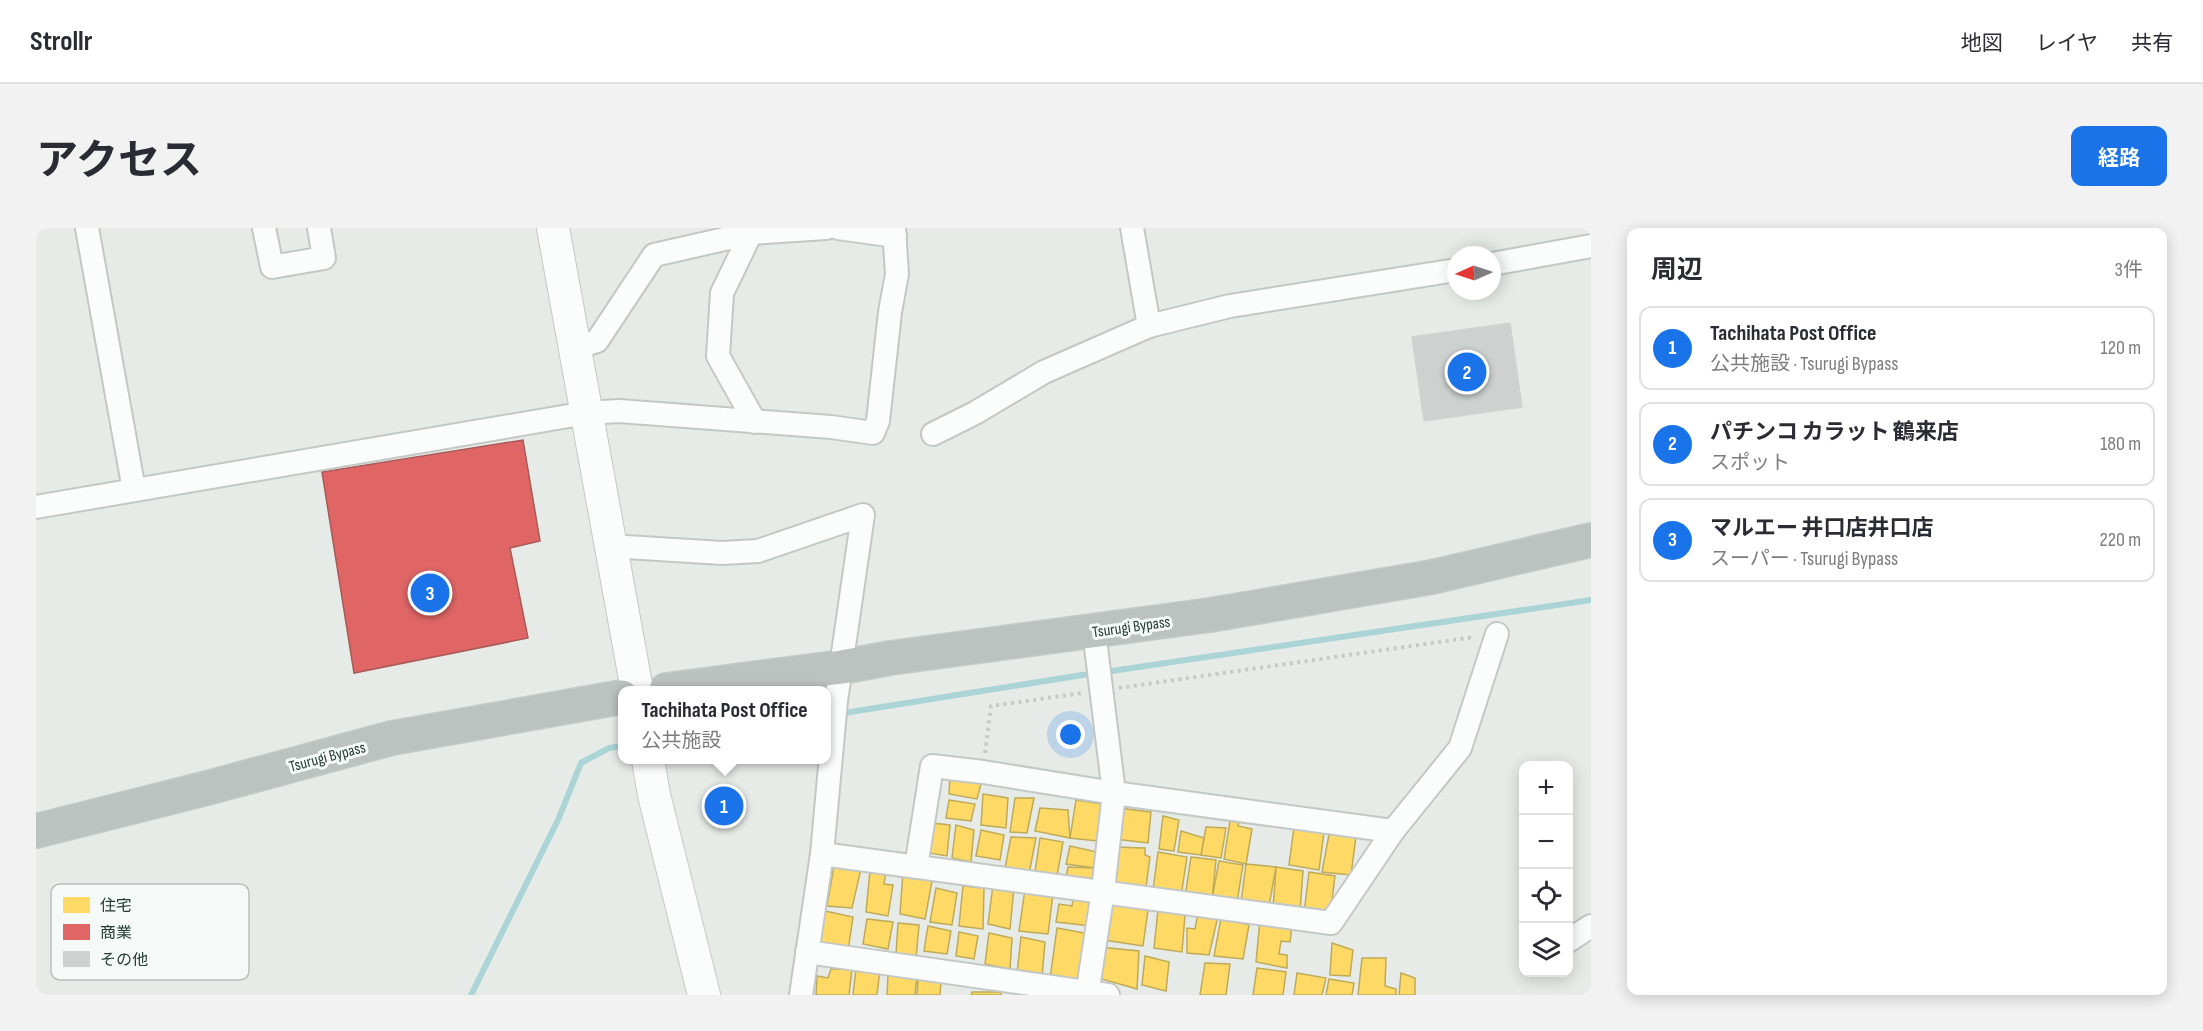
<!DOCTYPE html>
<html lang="ja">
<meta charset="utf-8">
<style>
body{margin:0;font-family:"Sofia Sans Condensed","Noto Sans JP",sans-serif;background:#f2f2f3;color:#2b2b33}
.controls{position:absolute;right:18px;bottom:18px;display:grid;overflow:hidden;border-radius:12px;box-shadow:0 3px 15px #0003}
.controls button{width:54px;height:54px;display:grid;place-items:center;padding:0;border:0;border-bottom:2px solid #e1e1e2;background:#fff;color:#2b2b33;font:30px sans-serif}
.compass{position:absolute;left:1411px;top:18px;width:54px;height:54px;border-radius:50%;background:#fff;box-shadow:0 3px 15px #0003;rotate:267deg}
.you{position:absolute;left:1035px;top:507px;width:21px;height:21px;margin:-15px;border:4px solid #fff;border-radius:50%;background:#1a73e8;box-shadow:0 0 0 9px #1a73e833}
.badge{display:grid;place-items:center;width:39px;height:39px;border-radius:50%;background:#1a73e8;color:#fff;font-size:20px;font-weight:700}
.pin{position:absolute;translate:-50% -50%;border:3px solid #fff;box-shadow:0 2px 6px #0006}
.popup{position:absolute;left:582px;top:458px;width:213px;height:78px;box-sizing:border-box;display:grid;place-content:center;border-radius:12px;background:#fff;filter:drop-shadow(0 2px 4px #0005);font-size:20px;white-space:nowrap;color:#7c7c81}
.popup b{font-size:22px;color:#2b2b33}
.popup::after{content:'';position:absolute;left:50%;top:100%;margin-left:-12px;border:12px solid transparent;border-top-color:#fff}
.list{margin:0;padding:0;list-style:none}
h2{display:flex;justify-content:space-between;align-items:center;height:78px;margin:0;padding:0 24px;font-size:26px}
h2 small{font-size:20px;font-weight:400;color:#7c7c81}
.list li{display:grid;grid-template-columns:39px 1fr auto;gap:18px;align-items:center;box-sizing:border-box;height:84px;margin:0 12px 12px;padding:0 12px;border:2px solid #e1e1e2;border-radius:12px}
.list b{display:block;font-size:22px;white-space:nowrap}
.list p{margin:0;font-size:20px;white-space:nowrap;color:#7c7c81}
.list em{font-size:20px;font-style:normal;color:#7c7c81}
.icon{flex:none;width:33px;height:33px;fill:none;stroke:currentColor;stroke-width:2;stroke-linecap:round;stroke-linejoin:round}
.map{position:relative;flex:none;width:1555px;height:767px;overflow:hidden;border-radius:12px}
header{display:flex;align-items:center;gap:36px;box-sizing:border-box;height:84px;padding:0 30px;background:#fff;border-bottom:2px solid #e1e1e2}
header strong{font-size:28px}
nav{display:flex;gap:33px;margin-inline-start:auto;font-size:21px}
.intro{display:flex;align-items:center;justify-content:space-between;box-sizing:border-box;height:144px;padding:0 36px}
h1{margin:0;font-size:42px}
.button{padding:15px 27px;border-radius:12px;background:#1a73e8;color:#fff;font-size:21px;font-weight:700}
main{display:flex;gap:36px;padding:0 36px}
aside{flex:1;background:#fff;border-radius:12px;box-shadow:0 3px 15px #0003}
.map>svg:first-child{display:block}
</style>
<header>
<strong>Strollr</strong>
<nav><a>地図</a><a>レイヤ</a><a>共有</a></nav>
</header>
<div class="intro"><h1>アクセス</h1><a class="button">経路</a></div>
<main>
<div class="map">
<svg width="1555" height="767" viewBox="0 0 1555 767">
<rect width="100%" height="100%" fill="#e6ebe8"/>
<!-- homes -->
<g fill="#ffd966" stroke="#beaa57" stroke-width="1.5">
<polygon points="914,548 946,552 941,571 913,566"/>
<polygon points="947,566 972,570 970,600 945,597"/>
<polygon points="979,570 998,570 991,605 974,604"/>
<polygon points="913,572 939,576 935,593 910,590"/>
<polygon points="1040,572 1066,576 1061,613 1034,610"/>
<polygon points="1004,580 1032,582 1034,610 999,603"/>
<polygon points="1082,580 1115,584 1112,615 1079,611"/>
<polygon points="1195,587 1204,587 1202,598 1216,601 1210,636 1188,631"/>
<polygon points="1127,588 1143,592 1138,623 1123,621"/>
<polygon points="896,595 914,597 911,628 893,625"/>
<polygon points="920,597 938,602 935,634 916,630"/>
<polygon points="1170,599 1190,600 1185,630 1165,627"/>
<polygon points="1258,599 1288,604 1283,642 1253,637"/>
<polygon points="1294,601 1320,608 1315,647 1286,644"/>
<polygon points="945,602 968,607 964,632 940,628"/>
<polygon points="1145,603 1168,610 1165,627 1142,624"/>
<polygon points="975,609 1000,610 993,646 969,640"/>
<polygon points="1004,610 1027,614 1021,648 999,644"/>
<polygon points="1034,618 1061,624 1058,640 1030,636"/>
<polygon points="1078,619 1109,620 1109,627 1114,629 1110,659 1074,657"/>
<polygon points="1122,624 1151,629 1145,668 1117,662"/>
<polygon points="1155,629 1180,632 1176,672 1149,669"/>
<polygon points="1183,633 1207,637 1201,674 1176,671"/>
<polygon points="1210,636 1240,639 1233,678 1205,675"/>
<polygon points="798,638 825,641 816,680 791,678"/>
<polygon points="1032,639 1058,640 1056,652 1030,650"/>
<polygon points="1240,639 1267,643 1264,683 1237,680"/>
<polygon points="834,643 850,644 848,656 857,657 852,688 830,684"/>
<polygon points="867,643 897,648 889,691 864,686"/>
<polygon points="1273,644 1299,648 1294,688 1268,685"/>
<polygon points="957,657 978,659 974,701 952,696"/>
<polygon points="927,658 948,660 947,701 923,698"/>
<polygon points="900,660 921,665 916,697 894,694"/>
<polygon points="989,661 1017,666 1012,706 983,703"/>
<polygon points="1038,666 1061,671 1055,698 1020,694 1023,676 1036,678"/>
<polygon points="1072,676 1112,682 1107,718 1068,712"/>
<polygon points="1122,682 1149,687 1146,724 1118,720"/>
<polygon points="789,683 817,689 812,723 784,719"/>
<polygon points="1162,685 1182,688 1173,727 1151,725 1151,700 1159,701"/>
<polygon points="1185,690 1213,697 1207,731 1178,728"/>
<polygon points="831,691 857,694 852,721 827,716"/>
<polygon points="1224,692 1228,692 1228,697 1240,699 1256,697 1254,714 1245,713 1243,726 1251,727 1251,740 1220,734"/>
<polygon points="862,695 883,697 880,731 860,727"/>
<polygon points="892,698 915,703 911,726 888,723"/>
<polygon points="1021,700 1054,706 1047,756 1014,751"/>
<polygon points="923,704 942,708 938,731 920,728"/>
<polygon points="953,705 976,710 974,741 949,736"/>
<polygon points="985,709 1009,714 1006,749 981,745"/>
<polygon points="1296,715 1317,722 1314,748 1294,747"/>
<polygon points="1064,719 1103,723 1101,761 1062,750"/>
<polygon points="1109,728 1133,734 1130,763 1106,757"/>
<polygon points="1326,730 1350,730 1349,758 1360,761 1360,767 1322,767"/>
<polygon points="1169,735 1194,736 1190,767 1164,767"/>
<polygon points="820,740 844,741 841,767 817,767"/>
<polygon points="1221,740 1250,744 1247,767 1217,767"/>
<polygon points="795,741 816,741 813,767 780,767 781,748 792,750"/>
<polygon points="1261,745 1290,750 1286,767 1258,767"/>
<polygon points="1365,745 1379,750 1379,767 1363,767"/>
<polygon points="852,747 881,747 879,767 851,767"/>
<polygon points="882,751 905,752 904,767 881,767"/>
<polygon points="1293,751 1318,755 1316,767 1290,767"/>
<polygon points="936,764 965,764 965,767 935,767"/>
</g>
<!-- shops -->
<polygon fill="#e06666" stroke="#a85a57" stroke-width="1.5" points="487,212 504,313 474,320 492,410 318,445 286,244"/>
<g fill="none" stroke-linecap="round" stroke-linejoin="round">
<!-- stream -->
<g stroke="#aad4d5" stroke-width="6">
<polyline points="1069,444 1555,372"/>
<polyline points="802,486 1059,445"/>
<polyline points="435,767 522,592 545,535 573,520 586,518"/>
</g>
</g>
<!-- building -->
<polygon fill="#cdd2d0" stroke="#cfd4d1" stroke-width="1.5" points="1474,95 1486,179 1388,193 1376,109"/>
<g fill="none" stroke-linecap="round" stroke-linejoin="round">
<!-- street casing -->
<g stroke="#c3c8c5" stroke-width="26">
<g id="street">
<polyline points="51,0 98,262"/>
<polyline points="228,0 236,39 288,30 283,0"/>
<polyline points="802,0 859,8"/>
<polyline points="1096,0 1113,98"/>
<polyline points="715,5 686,65 682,128 719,194"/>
<polyline points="1456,36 1555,18"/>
<polyline points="538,120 561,113 618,27 715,5 790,0"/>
<polyline points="897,206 939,185 1008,144 1113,98 1194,78 1420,42"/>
<polyline points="0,279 550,185 583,183 795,199 837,205 842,193 854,84 861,46 858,0"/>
<polyline points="574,318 686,325 722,323 827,287 800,473 786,626 765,767"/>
<polyline points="786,626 1295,695 1357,603"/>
<polyline points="880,639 896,538 947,544 1078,565 1058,403"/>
<polyline points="1532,713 1555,698"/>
<polyline points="771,724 1072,767"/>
<polyline points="1051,767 1067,663 1078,565 1357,603 1424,520 1461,406"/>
</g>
</g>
<!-- secondary casing -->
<g stroke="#c3c9c5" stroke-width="34">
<g id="secondary">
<polyline points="517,0 601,462"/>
<polyline points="612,532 618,567 668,767"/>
</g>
</g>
<!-- highway casing -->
<g stroke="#c2cac7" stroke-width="36">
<g id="highway">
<polyline points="630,462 806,439 854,430 1174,387 1396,349 1555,312"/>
<polyline points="0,603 171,560 356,510 586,469"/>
</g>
</g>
<!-- path -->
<g stroke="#c2cbc6" stroke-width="4" stroke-dasharray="3 4.5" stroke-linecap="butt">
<polyline points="1083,460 1438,409"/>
<polyline points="949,525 955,478 1046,465"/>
</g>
<!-- street -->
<use href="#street" stroke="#fbfcfc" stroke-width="22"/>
<!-- secondary -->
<use href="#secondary" stroke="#fbfcfc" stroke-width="32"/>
<!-- highway -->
<use href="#highway" stroke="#bcc2c0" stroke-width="33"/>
</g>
<g text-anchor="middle" stroke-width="6" stroke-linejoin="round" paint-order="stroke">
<!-- street labels -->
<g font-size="16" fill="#253d34" stroke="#f5f9f7">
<text transform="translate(1095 398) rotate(-8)" y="6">Tsurugi Bypass</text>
<text transform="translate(291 528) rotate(-15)" y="6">Tsurugi Bypass</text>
</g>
</g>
<!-- legend -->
<rect x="15" y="656" width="198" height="96" rx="9" fill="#f5f9f7" stroke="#b7c1bc" stroke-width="1.5"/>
<rect x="27" y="669" width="27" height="16" fill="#ffd966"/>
<rect x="27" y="696" width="27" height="16" fill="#e06666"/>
<rect x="27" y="723" width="27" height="16" fill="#cdd2d0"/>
<g font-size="16" fill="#253d34">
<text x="64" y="683">住宅</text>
<text x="64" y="710">商業</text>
<text x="64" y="737">その他</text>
</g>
</svg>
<div class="controls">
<button>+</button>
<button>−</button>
<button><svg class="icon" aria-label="locate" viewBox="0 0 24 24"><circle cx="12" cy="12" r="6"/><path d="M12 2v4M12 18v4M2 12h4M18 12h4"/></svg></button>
<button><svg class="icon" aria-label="layers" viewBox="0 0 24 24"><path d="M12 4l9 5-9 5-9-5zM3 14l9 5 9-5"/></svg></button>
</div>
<svg class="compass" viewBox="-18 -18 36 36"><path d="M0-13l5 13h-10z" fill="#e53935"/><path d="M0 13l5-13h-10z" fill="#7c7c81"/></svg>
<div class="you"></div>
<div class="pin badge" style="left:688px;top:578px">1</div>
<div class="popup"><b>Tachihata Post Office</b>公共施設</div>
<div class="pin badge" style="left:1431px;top:144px">2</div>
<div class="pin badge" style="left:394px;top:365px">3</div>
</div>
<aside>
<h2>周辺<small>3件</small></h2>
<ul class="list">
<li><span class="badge">1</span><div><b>Tachihata Post Office</b><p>公共施設 · Tsurugi Bypass</p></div><em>120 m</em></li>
<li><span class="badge">2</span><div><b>パチンコ カラット 鶴来店</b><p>スポット</p></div><em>180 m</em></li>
<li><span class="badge">3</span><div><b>マルエー 井口店井口店</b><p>スーパー · Tsurugi Bypass</p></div><em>220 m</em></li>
</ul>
</aside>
</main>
